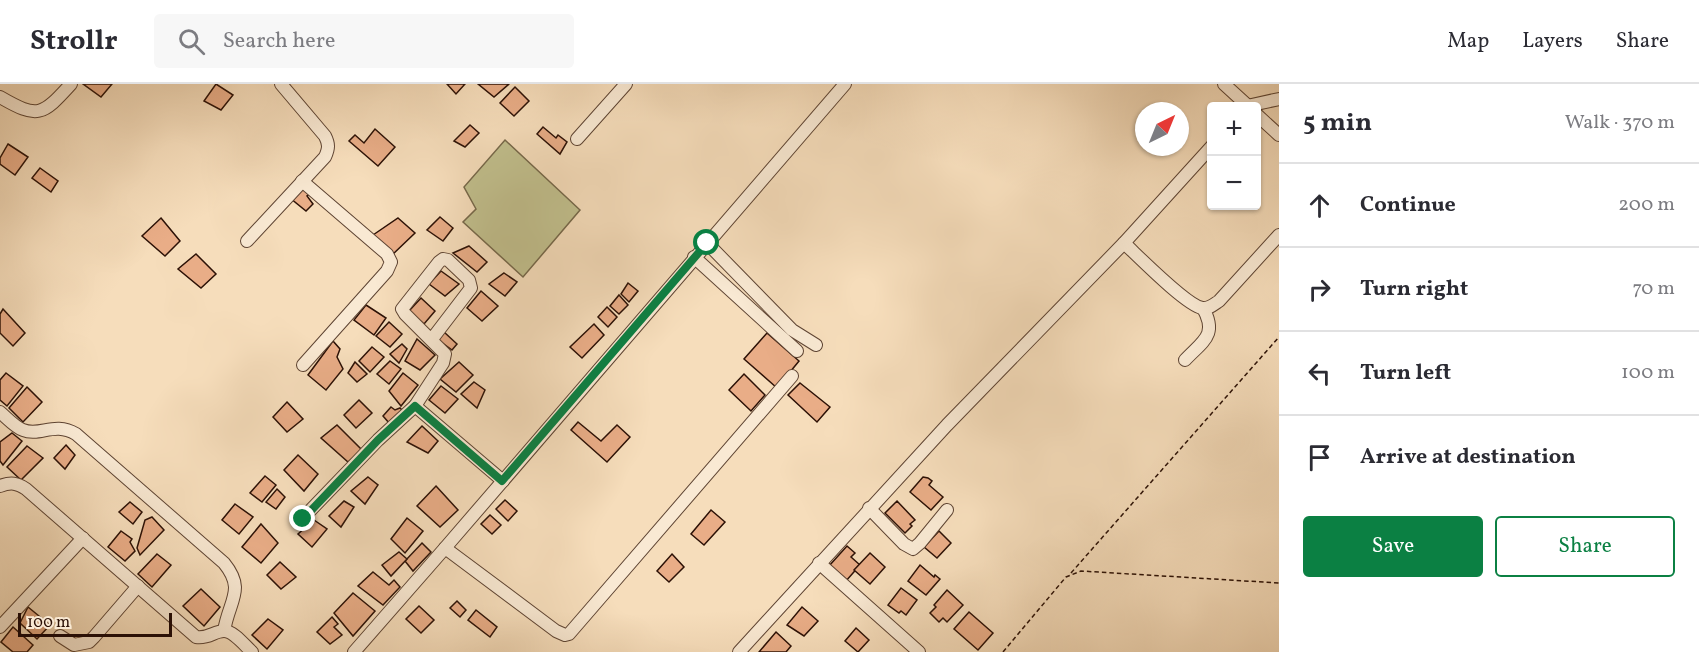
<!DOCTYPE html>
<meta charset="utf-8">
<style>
body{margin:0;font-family:Vollkorn,serif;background:#f7f7f7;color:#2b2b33}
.controls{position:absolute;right:18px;top:18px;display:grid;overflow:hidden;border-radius:6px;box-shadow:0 2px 4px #0004}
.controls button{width:54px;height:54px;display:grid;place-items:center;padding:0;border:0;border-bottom:2px solid #e1e1e2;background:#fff;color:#2b2b33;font:30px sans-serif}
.compass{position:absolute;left:1135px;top:18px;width:54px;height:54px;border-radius:50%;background:#fff;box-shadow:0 2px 4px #0004;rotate:43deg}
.scale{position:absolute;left:18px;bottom:15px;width:154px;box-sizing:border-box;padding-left:6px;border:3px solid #2c1106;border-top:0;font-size:16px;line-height:21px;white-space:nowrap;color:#2c1106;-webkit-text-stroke:4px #f9e9d3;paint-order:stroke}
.stop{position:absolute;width:18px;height:18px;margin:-14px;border:4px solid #0b8043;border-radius:50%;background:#fff}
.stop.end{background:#0b8043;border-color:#fff;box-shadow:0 2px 6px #0008}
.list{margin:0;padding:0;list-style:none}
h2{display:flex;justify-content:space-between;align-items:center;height:78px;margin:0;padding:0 24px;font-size:26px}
h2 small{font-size:20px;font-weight:400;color:#7c7c81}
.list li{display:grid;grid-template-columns:39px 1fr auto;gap:18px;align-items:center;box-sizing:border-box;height:84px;padding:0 24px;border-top:2px solid #e1e1e2}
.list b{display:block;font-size:22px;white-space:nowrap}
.list em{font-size:20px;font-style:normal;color:#7c7c81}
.actions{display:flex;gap:12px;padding:18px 24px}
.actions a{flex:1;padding:14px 0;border:2px solid #0b8043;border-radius:6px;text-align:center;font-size:21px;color:#0b8043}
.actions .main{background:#0b8043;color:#fff}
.icon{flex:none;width:33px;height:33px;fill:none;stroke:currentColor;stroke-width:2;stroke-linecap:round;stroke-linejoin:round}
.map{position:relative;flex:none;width:1279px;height:568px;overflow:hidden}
header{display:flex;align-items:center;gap:36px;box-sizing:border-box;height:84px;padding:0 30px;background:#fff;border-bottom:2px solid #e1e1e2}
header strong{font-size:28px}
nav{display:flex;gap:33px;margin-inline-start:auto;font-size:21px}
.search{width:420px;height:54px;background:#f7f7f7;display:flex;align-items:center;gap:15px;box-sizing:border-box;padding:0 21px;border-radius:6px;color:#7c7c81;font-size:22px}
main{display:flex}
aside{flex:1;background:#fff}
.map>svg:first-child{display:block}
</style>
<header>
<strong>Strollr</strong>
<div class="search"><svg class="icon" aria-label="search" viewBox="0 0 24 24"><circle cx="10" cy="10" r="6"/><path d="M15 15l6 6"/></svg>Search here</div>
<nav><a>Map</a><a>Layers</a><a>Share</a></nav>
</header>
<main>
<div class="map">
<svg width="1279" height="568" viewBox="0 0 1279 568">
<rect width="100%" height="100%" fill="#f6ddbb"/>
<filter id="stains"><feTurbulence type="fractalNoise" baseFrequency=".00333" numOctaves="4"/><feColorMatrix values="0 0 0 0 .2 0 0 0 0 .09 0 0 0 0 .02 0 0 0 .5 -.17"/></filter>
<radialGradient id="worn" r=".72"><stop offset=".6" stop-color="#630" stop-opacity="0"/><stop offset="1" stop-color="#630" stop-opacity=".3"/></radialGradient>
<!-- green -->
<polygon fill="#c1bf8d" stroke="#76684a" stroke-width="1.5" points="505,56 580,126 523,193 463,138 476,125 464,103"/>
<!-- building -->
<g fill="#e9ad87" stroke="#2c1106" stroke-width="1.5">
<polygon points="83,0 112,0 101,13"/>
<polygon points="216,0 233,11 221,26 204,17"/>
<polygon points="447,0 465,0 456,10"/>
<polygon points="478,0 509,0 494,13"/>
<polygon points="515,3 529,17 514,32 500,19"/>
<polygon points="470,41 479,49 465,63 454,57"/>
<polygon points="543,43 556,54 558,51 567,58 560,70 537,50"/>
<polygon points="375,45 395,63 378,82 349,57 355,51 364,59"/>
<polygon points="8,60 28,73 15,91 0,80 0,74"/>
<polygon points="40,84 58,97 51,108 32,94"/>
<polygon points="303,103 311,109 307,112 313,120 306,127 290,114"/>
<polygon points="440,133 453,144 443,157 427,146"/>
<polygon points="161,134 180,157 165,172 142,152"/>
<polygon points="398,134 415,149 392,171 373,151"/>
<polygon points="469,162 487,178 477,188 453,169"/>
<polygon points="196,170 216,190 201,204 178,185"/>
<polygon points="441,187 459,200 445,212 429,200"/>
<polygon points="504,189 517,198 505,212 489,200"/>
<polygon points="628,199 638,207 629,218 621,210"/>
<polygon points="481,207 498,222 482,237 467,224"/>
<polygon points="619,211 628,221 619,230 610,222"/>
<polygon points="421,214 435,227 424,240 409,227"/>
<polygon points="366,221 386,234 374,251 354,236"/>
<polygon points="607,223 617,233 608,243 598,233"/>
<polygon points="3,225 25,249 13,262 0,249 0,230"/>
<polygon points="389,238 402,250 390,263 376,252"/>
<polygon points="594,240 604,251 582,274 570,263"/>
<polygon points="444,248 457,260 452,266 437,255"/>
<polygon points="767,249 799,277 777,304 744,275"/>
<polygon points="417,255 435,271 420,286 405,277"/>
<polygon points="333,257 340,265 337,273 343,285 326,306 308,291"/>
<polygon points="402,260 407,265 399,279 390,270"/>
<polygon points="372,263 384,273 370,288 359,277"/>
<polygon points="390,277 401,285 389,300 377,290"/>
<polygon points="355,278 367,290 357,298 348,289"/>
<polygon points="459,278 473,291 456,308 440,295"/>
<polygon points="6,289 23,302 7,322 0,316 0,296"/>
<polygon points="403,289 418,301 401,322 389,307"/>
<polygon points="744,290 765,311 751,327 729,306"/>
<polygon points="474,298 485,306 477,324 461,310"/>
<polygon points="800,299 830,323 817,338 788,311"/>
<polygon points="441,302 458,315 445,329 429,316"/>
<polygon points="27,303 42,318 23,338 9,324"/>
<polygon points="359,316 372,329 356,344 344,331"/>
<polygon points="287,318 303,335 287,348 273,333"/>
<polygon points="391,323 395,326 400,324 402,326 390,340 383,332"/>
<polygon points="578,338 601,357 617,341 630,353 607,378 571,346"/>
<polygon points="337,341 362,366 348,378 321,354"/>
<polygon points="422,342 438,357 428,369 407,358"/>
<polygon points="12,349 22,357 3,381 0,377 0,358"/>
<polygon points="66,361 75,371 65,385 54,374"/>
<polygon points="27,362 43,374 21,396 7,383"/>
<polygon points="298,371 318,390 304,407 284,386"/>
<polygon points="265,392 276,401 262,418 250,409"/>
<polygon points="368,393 378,401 365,420 351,407"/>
<polygon points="923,393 928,394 932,397 929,401 943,413 931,426 910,408"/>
<polygon points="436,402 458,426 440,443 417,422"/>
<polygon points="277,405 285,413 276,425 266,418"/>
<polygon points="505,416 517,427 508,437 496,425"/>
<polygon points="344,417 354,423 341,443 329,432"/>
<polygon points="897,417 915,436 910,440 912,442 905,449 885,429"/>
<polygon points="130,418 142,428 133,440 119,428"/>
<polygon points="235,420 253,433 239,450 222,436"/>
<polygon points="711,426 725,438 704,461 691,450"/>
<polygon points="490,431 501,441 492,450 481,440"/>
<polygon points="152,433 164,446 140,471 137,464 145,436"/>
<polygon points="407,434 423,447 405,469 391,455"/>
<polygon points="314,436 327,445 312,463 298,450"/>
<polygon points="261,440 278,459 261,479 242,463"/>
<polygon points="121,447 132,455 130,458 135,467 125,477 108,463"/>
<polygon points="939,447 951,459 937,474 924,463"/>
<polygon points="422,459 431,468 413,487 405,477"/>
<polygon points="847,462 855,469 851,473 860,481 846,497 829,482"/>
<polygon points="399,468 407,475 391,492 382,481"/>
<polygon points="870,469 885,483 870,500 854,486"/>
<polygon points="157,470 171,481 152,503 138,490"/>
<polygon points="672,470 684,483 669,498 657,487"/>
<polygon points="280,478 296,493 281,505 267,491"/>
<polygon points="920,481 934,493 935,491 940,495 926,511 908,497"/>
<polygon points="373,488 389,501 394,496 400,503 383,521 358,502"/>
<polygon points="901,504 917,516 906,531 901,527 899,529 888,521"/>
<polygon points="201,505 220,523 204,542 183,522"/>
<polygon points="947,506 963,521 947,538 943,534 939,538 930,529 936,523 934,521"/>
<polygon points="353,509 375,527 353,552 334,529"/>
<polygon points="457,517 466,526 460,533 450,524"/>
<polygon points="419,522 434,536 421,549 406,535"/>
<polygon points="28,523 50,541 37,555 20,539"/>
<polygon points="802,523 818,537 804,552 787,541"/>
<polygon points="476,526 497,543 490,553 468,536"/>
<polygon points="969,528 993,549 978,566 954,545"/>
<polygon points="332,533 338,540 334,543 342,551 330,560 317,548"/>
<polygon points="268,535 283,546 267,565 252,551"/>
<polygon points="13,543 33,561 27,568 13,568 1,558"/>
<polygon points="856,544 869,556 858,568 845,557"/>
<polygon points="776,548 791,562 786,568 759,568"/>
</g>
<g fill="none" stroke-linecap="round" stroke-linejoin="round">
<!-- minor casing -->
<g stroke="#5e4433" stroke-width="14">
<g id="minor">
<polyline points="1224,0 1248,22"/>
<path d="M 0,13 C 38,35 42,32 71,0"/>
<polyline points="1247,22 1279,15"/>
<polyline points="1256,30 1279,51"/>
<polyline points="577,55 626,0"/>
<polyline points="302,97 387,170 391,178 387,187 303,281"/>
<path d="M 247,157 L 325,73 C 329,64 329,60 325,52 L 281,0"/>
<polyline points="707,159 792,246 816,261"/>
<path d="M 1124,159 C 1138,172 1186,221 1202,224 C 1209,225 1213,221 1219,217 L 1279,151"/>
<polyline points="694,173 797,267"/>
<polyline points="432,255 471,204 469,196 448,176 443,175 439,178 402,225 405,230 445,270 443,279 415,322 503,397"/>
<path d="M 1185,276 C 1203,257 1218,251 1203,224"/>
<path d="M 0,328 C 7,334 15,343 23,346 C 40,353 54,337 76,350 L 224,479 C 246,506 229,516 224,547"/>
<path d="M 0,402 C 11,398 17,399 26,405 L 196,553 C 209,555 214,547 224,547 C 234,547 245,562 252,568"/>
<polyline points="869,424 904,460 913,465 920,459 947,426"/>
<polyline points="303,434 378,356 415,322"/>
<polyline points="445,464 556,547 565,551 569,550 792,292"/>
<polyline points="819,479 919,568"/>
<polyline points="0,543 83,454"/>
<polyline points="60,552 74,561 89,558 94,553 138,502"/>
<polyline points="354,568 445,464 845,0"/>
<polyline points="739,568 947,341 1124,159 1212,62"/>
</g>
</g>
<!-- path -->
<g stroke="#2c1106" stroke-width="1.5" stroke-dasharray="4.5 3" stroke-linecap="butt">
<polyline points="1071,489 1279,253"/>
<polyline points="1003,568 1066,493 1081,487 1279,499"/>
</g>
<!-- minor -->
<use href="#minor" stroke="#f9e9d3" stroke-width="12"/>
</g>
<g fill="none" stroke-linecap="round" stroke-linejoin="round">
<!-- route -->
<polyline stroke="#0b8043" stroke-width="8" points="303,435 378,356 415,322 502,397 707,159"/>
</g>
<rect width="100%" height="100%" filter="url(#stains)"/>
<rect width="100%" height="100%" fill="url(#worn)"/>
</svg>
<div class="controls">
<button>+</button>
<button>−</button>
</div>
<svg class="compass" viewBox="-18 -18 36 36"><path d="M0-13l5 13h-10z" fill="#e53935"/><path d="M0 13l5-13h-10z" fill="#7c7c81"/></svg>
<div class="scale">100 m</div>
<div class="stop" style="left:707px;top:159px"></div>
<div class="stop end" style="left:303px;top:435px"></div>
</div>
<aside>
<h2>5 min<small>Walk · 370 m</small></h2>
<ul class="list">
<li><svg class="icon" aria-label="ahead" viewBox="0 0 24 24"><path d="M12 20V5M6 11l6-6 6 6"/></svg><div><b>Continue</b></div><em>200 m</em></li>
<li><svg class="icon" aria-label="right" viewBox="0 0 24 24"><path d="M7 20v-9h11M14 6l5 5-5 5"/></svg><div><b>Turn right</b></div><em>70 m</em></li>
<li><svg class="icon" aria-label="left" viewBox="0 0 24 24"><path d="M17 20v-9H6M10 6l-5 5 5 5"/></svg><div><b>Turn left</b></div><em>100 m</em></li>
<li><svg class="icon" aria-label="arrive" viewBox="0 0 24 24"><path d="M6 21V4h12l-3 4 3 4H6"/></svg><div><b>Arrive at destination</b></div></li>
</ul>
<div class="actions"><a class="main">Save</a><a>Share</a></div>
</aside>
</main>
